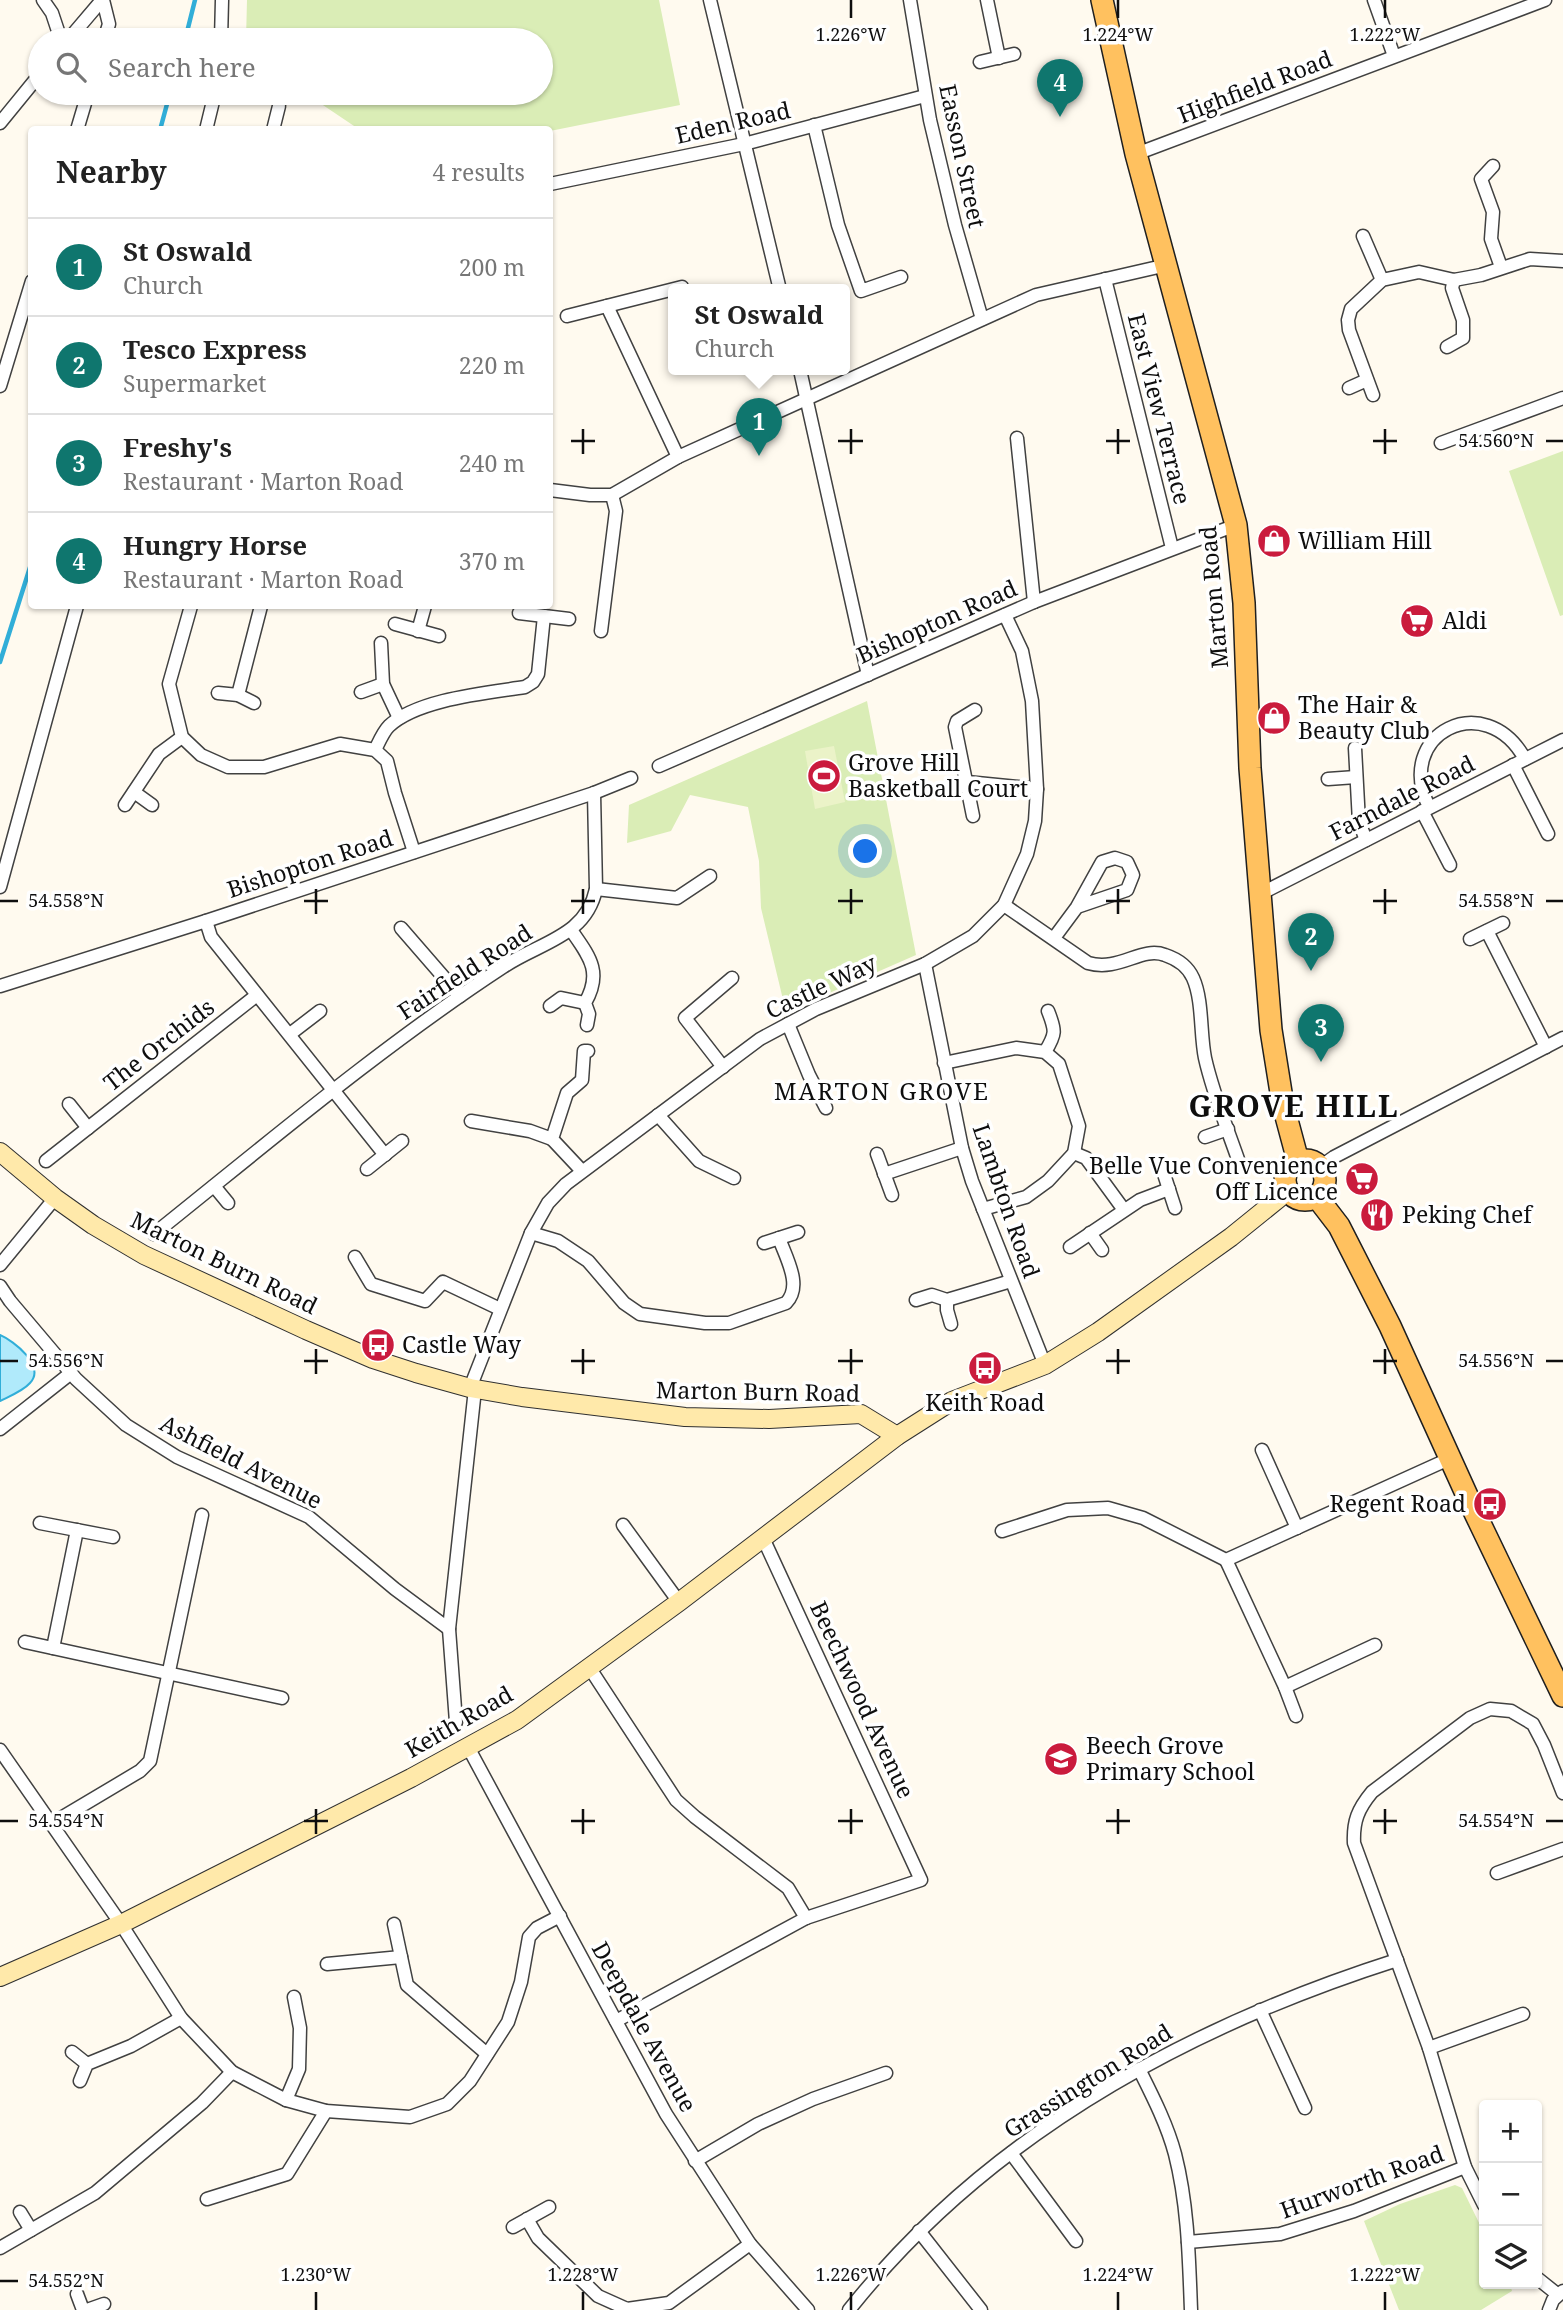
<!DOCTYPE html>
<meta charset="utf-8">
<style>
body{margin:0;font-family:"Noto Serif",serif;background:#f6f6f6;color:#222}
.controls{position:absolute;right:21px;bottom:21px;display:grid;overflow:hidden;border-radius:7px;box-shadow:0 2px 5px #0004}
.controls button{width:63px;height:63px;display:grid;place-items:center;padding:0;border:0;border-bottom:2px solid #e0e0e0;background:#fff;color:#222;font:35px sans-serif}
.you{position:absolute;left:866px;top:852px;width:24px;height:24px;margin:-18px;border:5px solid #fff;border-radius:50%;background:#1a73e8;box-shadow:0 0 0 10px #1a73e833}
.badge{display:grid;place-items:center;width:46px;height:46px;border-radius:50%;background:#0f766e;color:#fff;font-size:23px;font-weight:700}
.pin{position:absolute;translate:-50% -58px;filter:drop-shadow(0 2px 4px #0008)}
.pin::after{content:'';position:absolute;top:37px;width:24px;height:21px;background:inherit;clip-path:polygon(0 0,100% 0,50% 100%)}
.popup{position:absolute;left:668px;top:284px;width:182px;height:91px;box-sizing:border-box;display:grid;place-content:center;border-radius:7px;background:#fff;filter:drop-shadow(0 2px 5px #0005);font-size:23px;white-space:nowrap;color:#767676}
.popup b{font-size:26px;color:#222}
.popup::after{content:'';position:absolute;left:50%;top:100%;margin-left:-14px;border:14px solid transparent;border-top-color:#fff}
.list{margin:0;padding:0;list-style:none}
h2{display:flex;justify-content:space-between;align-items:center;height:91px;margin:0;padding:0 28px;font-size:30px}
h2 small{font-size:23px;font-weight:400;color:#767676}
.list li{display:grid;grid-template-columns:46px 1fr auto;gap:21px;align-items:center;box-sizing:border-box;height:98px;padding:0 28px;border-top:2px solid #e0e0e0}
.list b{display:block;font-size:26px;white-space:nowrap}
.list p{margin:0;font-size:23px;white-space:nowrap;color:#767676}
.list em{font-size:23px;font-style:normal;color:#767676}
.icon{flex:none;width:38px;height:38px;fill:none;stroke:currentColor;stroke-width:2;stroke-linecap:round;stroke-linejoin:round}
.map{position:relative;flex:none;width:1563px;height:2310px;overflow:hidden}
.search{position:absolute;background:#fff;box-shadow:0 2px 5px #0004;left:28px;top:28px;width:525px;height:77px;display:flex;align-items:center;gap:18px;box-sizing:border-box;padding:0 24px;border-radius:38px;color:#767676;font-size:26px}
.panel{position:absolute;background:#fff;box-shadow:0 2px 5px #0004;left:28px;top:126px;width:525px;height:483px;border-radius:7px}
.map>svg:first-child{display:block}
</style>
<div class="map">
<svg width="1563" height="2310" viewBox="0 0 1563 2310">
<rect width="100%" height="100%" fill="#fffaef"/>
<!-- green -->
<g fill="#daedb6">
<polygon points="247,0 659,0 680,105 550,131 360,130 305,93 541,93 541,40 246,40"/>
<polygon points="1563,451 1563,615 1560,616 1509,471"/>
<polygon points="867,701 916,955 786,1012 761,908 759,861 748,807 690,795 671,831 627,843 629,805"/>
<polygon points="1455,2185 1462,2188 1484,2233 1484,2284 1510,2284 1512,2291 1481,2310 1399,2310 1364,2221 1400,2204"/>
</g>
<!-- pitch -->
<polygon fill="#ebf3c8" points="834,746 845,802 815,809 805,751"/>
<!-- water -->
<path fill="#b0eafb" stroke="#31aed8" stroke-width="2" d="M 0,1335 C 14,1341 46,1366 30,1383 C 23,1391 10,1396 0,1401 Z"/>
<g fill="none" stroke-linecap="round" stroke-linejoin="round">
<!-- stream -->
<g stroke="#31aed8" stroke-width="4.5">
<polyline points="185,40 195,0"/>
<polyline points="160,130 170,93"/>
<polyline points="0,662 32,561"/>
</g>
<!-- street casing -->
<g stroke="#414141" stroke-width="15">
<g id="street">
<polyline points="43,0 52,13 61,40"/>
<polyline points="103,0 109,24 104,40"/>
<polyline points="710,0 780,290"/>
<polyline points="910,0 930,120 955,225 982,319"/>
<polyline points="987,0 999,58"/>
<polyline points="1374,0 1394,56"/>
<polyline points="68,40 102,0"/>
<polyline points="221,40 222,0"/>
<polyline points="980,62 1014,54"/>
<polyline points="0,123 40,74"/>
<polyline points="814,125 838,225 861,291 901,277"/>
<polyline points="77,130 88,93"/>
<polyline points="206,130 215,93"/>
<polyline points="273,130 279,106"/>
<polyline points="1136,154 1545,0"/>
<polyline points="1493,166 1481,179 1493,212 1491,239 1501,267"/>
<polyline points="550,184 744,144 925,96"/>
<polyline points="1363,236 1382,280"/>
<polyline points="1105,279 1172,548"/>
<polyline points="607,306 678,457"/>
<polyline points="567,316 682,287"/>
<polyline points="1447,347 1463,338 1463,320 1452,288 1454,280"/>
<polyline points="800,370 868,675"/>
<polyline points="0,386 32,281"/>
<polyline points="1349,388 1367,380"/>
<polyline points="1373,395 1349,330 1348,320 1351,309 1382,280 1419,272 1454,280 1481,275 1530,259 1563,261"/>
<polyline points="1017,438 1034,602"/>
<polyline points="1441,443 1563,398"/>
<polyline points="550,490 590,495 612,495 678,457 1036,295 1167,265"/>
<polyline points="191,606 169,684 182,737 201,755 228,767 264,767 340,744 375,750 387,761 395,793 414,852"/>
<polyline points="519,613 569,619"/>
<polyline points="395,624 439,636"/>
<polyline points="418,631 425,606"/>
<polyline points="601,631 616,511 612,495"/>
<polyline points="381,643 383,684 399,718"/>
<polyline points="361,692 383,684"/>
<polyline points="218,693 238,695 254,703"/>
<polyline points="238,695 261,606"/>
<polyline points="1355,748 1359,822 1366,840"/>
<path d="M 375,750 C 379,742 383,732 389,726 C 418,699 487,693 525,687 L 533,682 L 538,674 L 544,616"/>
<polyline points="1513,765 1548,834"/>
<polyline points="659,766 1034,602 1236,525"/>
<polyline points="1328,779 1356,777"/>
<polyline points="967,782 1037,789"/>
<polyline points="134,792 152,805"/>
<polyline points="125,805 159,754 182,737"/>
<path d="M 1429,807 C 1393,734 1485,687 1525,759"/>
<polyline points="1422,811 1450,865"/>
<polyline points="973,816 955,727 957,721 975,710"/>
<polyline points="0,887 77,606"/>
<polyline points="596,889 677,898 710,876"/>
<polyline points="1260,894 1563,740"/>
<path d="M 1004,905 L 1088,963 C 1120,972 1141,946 1165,955 C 1177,959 1188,967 1193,978 C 1203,1000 1200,1034 1205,1058 C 1213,1094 1228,1130 1240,1165"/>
<polyline points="206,921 211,937 385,1155"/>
<polyline points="401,928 460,996"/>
<path d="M 571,930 C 589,956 603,972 585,1003 L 589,1014 L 587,1025"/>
<polyline points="1487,931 1546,1047"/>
<polyline points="1054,938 1077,907 1102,862 1115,858 1127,862 1133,875 1127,890 1077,907"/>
<polyline points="1470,939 1503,923"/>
<polyline points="925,964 962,1148 972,1181 1045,1365"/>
<polyline points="0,986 206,921 594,793 631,778"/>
<polyline points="550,1006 561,998 585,1003"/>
<polyline points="788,1024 809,1075 826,1108"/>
<polyline points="290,1034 320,1011"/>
<path d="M 1045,1052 C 1056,1034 1056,1031 1048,1011"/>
<polyline points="944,1063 1016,1048 1045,1052 1059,1064 1079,1126 1074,1153 1048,1181 1026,1197 983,1209"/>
<polyline points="723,1067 685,1018 732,978"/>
<polyline points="69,1104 88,1128"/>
<polyline points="658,1115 699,1161 734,1178"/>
<polyline points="471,1121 530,1131 552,1139"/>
<polyline points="1205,1137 1228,1129"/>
<polyline points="1074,1153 1086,1158 1124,1210"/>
<polyline points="877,1154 892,1195"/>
<polyline points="46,1161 257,995"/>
<polyline points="1320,1167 1334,1157 1563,1038"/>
<polyline points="367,1169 402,1141"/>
<polyline points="582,1171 552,1139 567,1093 582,1080 584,1051 588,1051"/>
<polyline points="1163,1171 1175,1208"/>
<polyline points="884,1174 962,1148"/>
<polyline points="214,1186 228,1203"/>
<path d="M 531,1233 L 558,1241 L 588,1261 L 624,1303 L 640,1314 L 705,1323 L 729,1323 L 786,1303 C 803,1286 786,1258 779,1238"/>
<polyline points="1090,1233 1102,1250"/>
<path d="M 154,1234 C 269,1142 381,1047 503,967 C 540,942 586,937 596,889 L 594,793"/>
<polyline points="764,1243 798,1232"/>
<polyline points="1070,1247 1140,1200 1169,1189"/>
<polyline points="355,1257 371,1284 425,1301 443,1282 500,1309"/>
<polyline points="0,1265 55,1198"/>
<polyline points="0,1286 10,1301 76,1379 126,1425 177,1457 309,1517 395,1589 449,1629"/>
<polyline points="916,1300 932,1295 947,1300 1011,1281"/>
<polyline points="947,1300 947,1310 951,1324"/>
<polyline points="470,1388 531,1233 548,1203 566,1184 760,1039 816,1009 925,964 973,936 1004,905 1027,854 1035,821 1037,789 1032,701 1022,651 1005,615"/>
<polyline points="0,1429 71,1373"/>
<polyline points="1262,1450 1297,1528"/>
<polyline points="40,1523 113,1537"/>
<polyline points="623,1525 679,1602"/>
<polyline points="1002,1531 1067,1510 1108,1508 1143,1518 1226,1560 1451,1458"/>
<polyline points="1226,1560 1285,1687 1296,1716"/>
<polyline points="25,1642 282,1698"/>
<polyline points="53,1648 77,1530"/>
<polyline points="589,1667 676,1800 695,1817 788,1888 806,1918"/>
<polyline points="1285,1687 1375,1645"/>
<polyline points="456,1722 449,1629 475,1389"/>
<polyline points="468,1747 666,2114 750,2244 808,2310"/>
<polyline points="0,1750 121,1924 181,2018 232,2072 286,2100 326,2111 410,2117 447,2104 470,2081 508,2022 521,1982 529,1937 537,1928 560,1916"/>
<polyline points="51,1824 140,1771 150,1761 202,1515"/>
<polyline points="1497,1873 1563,1849"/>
<polyline points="394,1924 407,1985 487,2054"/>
<polyline points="327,1964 401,1957"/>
<polyline points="1260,2010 1305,2108"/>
<polyline points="616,2021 806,1918 921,1880 763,1538"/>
<polyline points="1429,2048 1523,2014"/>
<polyline points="72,2052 87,2064"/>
<path d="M 1139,2069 C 1152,2095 1167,2124 1175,2154 C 1188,2205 1189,2258 1191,2310"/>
<polyline points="80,2081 87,2064 131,2046 181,2018"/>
<polyline points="286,2100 299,2069 300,2028 294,1997"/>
<polyline points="1011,2153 1076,2241"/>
<polyline points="695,2161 758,2124 813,2099 886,2073"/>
<polyline points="207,2199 287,2174 326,2111"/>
<path d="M 1484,2205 L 1465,2167 L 1429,2048 L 1354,1843 C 1353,1821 1358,1809 1372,1792 L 1470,1718 L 1490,1709 L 1511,1711 L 1533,1724 L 1544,1745 L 1563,1793"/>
<polyline points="20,2212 31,2230"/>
<polyline points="527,2219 538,2238 598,2296 627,2309 669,2303 750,2244"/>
<polyline points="513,2227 549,2207"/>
<polyline points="919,2231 981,2310"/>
<polyline points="1188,2242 1280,2234 1354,2211 1465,2167"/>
<polyline points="0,2248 95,2193 202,2103 232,2072"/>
<polyline points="1537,2278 1557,2294"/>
<polyline points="77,2294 83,2310"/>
<polyline points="87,2310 104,2304"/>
<path d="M 849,2310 C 988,2135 1187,2027 1397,1960"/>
<polyline points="1549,2310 1553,2300 1563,2291"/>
</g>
</g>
<!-- secondary casing -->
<g stroke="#303030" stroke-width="20">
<g id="secondary">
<polyline points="0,1152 55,1198 93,1225 144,1255 306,1330 373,1359 416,1373 470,1388 522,1397 685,1417 769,1419 861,1414 897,1436"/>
<polyline points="0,1977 121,1924 411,1778 517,1720 679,1602 897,1436 952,1401 1045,1365 1098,1332 1231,1237 1288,1191"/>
</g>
</g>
<!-- primary casing -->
<g stroke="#1f1f1f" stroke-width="24">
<g id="primary">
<polyline points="1102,0 1136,154 1236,525 1244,603 1250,768 1271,1030 1283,1105 1298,1161"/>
<circle cx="1305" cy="1180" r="20"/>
<polyline points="1316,1196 1339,1226 1390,1326 1474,1511 1563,1696"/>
</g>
</g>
<!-- street -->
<use href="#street" stroke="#fff" stroke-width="12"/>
<!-- secondary -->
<use href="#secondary" stroke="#ffe9aa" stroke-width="18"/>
<!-- primary -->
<use href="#primary" stroke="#ffc15f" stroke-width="21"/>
</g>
<!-- ticks -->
<path fill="none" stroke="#0e0e0e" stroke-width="2.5" d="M 851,0 L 851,18M 1118,0 L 1118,18M 1385,0 L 1385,18M 583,429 L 583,454M 851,429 L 851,454M 1118,429 L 1118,454M 1385,429 L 1385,454M 571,441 L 595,441M 838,441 L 863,441M 1106,441 L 1130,441M 1373,441 L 1397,441M 1546,441 L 1563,441M 316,889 L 316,914M 583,889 L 583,914M 851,889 L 851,914M 1118,889 L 1118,914M 1385,889 L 1385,914M 0,901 L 18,901M 304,901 L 328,901M 571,901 L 595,901M 838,901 L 863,901M 1106,901 L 1130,901M 1373,901 L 1397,901M 1546,901 L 1563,901M 316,1349 L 316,1374M 583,1349 L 583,1374M 851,1349 L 851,1374M 1118,1349 L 1118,1374M 1385,1349 L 1385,1374M 0,1361 L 18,1361M 304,1361 L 328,1361M 571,1361 L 595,1361M 838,1361 L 863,1361M 1106,1361 L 1130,1361M 1373,1361 L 1397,1361M 1546,1361 L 1563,1361M 316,1809 L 316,1834M 583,1809 L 583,1834M 851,1809 L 851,1834M 1118,1809 L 1118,1834M 1385,1809 L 1385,1834M 0,1821 L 18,1821M 304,1821 L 328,1821M 571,1821 L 595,1821M 838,1821 L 863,1821M 1106,1821 L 1130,1821M 1373,1821 L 1397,1821M 1546,1821 L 1563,1821M 0,2281 L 18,2281M 316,2292 L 316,2310M 583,2292 L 583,2310M 851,2292 L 851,2310M 1118,2292 L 1118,2310M 1385,2292 L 1385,2310"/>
<!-- icons -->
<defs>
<g id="shop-disc" transform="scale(1.75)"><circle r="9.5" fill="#ca1b3d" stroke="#fff"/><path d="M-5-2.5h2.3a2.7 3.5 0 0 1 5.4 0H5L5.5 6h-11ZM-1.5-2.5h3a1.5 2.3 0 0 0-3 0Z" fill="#fff"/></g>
<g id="supermarket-disc" transform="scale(1.75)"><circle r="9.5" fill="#ca1b3d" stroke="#fff"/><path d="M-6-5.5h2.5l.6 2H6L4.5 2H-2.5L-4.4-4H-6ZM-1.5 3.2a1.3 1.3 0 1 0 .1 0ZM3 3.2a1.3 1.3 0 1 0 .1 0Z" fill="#fff"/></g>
<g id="stadium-disc" transform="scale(1.75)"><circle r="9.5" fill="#ca1b3d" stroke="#fff"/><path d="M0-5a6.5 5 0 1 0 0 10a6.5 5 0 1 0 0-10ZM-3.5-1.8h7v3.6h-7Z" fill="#fff"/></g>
<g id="restaurant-disc" transform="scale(1.75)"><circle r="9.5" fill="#ca1b3d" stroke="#fff"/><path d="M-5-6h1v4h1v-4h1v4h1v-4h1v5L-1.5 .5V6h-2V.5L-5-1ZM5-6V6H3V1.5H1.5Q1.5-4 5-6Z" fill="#fff"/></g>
<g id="bus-disc" transform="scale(1.75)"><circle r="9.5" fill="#ca1b3d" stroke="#fff"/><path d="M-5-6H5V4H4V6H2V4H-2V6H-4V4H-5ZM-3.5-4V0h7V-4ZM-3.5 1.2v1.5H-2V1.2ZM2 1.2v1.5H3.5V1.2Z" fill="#fff"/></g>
<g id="school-disc" transform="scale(1.75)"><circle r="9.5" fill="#ca1b3d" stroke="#fff"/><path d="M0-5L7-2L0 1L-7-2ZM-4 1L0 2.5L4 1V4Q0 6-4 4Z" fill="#fff"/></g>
</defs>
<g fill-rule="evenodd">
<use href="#shop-disc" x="1274" y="541"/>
<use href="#supermarket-disc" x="1417" y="621"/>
<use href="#shop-disc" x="1274" y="718"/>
<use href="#stadium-disc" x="824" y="776"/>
<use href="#supermarket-disc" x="1362" y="1179"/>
<use href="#restaurant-disc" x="1377" y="1215"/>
<use href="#bus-disc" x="378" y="1345"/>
<use href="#bus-disc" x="985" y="1368"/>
<use href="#bus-disc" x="1490" y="1504"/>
<use href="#school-disc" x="1061" y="1759"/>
</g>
<g text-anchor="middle" stroke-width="7" stroke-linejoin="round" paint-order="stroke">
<!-- street labels -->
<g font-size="23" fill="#0e0e0e" stroke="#fff">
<text transform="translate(1255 87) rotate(-21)" y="8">Highfield Road</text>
<text transform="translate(733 123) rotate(-13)" y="8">Eden Road</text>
<text transform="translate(962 156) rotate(78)" y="8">Easson Street</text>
<text transform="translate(1159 409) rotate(76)" y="8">East View Terrace</text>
<text transform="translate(1214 597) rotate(-95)" y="8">Marton Road</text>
<text transform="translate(937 622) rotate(-24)" y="8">Bishopton Road</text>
<text transform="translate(1402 798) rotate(-27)" y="8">Farndale Road</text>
<text transform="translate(310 864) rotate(-18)" y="8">Bishopton Road</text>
<text transform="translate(465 972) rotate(-33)" y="8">Fairfield Road</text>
<text transform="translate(821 987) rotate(-25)" y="8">Castle Way</text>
<text transform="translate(159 1045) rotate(-38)" y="8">The Orchids</text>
<text transform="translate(1006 1201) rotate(71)" y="8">Lambton Road</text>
<text transform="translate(224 1263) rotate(26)" y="8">Marton Burn Road</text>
<text transform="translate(758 1392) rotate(1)" y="8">Marton Burn Road</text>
<text transform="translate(241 1462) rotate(27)" y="8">Ashfield Avenue</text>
<text transform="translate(862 1700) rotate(65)" y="8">Beechwood Avenue</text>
<text transform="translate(459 1722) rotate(-30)" y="8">Keith Road</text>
<text transform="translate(644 2027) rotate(61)" y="8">Deepdale Avenue</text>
<text transform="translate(1088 2081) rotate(-32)" y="8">Grassington Road</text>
<text transform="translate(1362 2182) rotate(-20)" y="8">Hurworth Road</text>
</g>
<!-- poi labels -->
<g font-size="23" fill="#0e0e0e" stroke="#fff" text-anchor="start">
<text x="1298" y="549">William Hill</text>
<text x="1442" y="629">Aldi</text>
<text x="1298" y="713">The Hair &amp;<tspan x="1298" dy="26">Beauty Club</tspan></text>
<text x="848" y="771">Grove Hill<tspan x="848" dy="26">Basketball Court</tspan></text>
<text x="1338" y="1174" text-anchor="end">Belle Vue Convenience<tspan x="1338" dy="26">Off Licence</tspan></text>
<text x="1402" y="1223">Peking Chef</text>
<text x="402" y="1353">Castle Way</text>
<text x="985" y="1411" text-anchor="middle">Keith Road</text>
<text x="1466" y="1512" text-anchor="end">Regent Road</text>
<text x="1086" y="1754">Beech Grove<tspan x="1086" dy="26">Primary School</tspan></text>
</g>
<!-- neighbourhood labels -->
<g font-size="24" letter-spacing="2" fill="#0e0e0e" stroke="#fff">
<text x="882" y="1100">MARTON GROVE</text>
</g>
<!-- district labels -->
<g font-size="30" font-weight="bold" letter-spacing="2" fill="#0e0e0e" stroke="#fff">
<text x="1294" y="1117">GROVE HILL</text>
</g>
</g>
<g font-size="18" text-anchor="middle" fill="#0e0e0e" stroke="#fff" stroke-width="7" stroke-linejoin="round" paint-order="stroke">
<text x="851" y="41">1.226°W</text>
<text x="1118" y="41">1.224°W</text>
<text x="1385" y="41">1.222°W</text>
<text x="1496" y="447">54.560°N</text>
<text x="66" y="907">54.558°N</text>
<text x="1496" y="907">54.558°N</text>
<text x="66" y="1367">54.556°N</text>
<text x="1496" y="1367">54.556°N</text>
<text x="66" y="1827">54.554°N</text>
<text x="1496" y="1827">54.554°N</text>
<text x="316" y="2281">1.230°W</text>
<text x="583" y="2281">1.228°W</text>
<text x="851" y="2281">1.226°W</text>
<text x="1118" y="2281">1.224°W</text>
<text x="1385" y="2281">1.222°W</text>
<text x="66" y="2287">54.552°N</text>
</g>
</svg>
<div class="controls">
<button>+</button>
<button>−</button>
<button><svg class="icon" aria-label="layers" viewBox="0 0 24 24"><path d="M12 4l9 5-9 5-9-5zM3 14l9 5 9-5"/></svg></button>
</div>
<div class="you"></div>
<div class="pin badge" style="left:759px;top:456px">1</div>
<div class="popup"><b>St Oswald</b>Church</div>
<div class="pin badge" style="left:1311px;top:971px">2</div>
<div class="pin badge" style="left:1321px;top:1062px">3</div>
<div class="pin badge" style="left:1060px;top:117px">4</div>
<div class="search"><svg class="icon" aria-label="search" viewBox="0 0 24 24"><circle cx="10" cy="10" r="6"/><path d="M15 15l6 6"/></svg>Search here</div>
<section class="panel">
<h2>Nearby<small>4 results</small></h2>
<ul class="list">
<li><span class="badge">1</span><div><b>St Oswald</b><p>Church</p></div><em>200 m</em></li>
<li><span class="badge">2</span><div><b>Tesco Express</b><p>Supermarket</p></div><em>220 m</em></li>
<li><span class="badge">3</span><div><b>Freshy's</b><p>Restaurant · Marton Road</p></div><em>240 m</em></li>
<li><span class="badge">4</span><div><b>Hungry Horse</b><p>Restaurant · Marton Road</p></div><em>370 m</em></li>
</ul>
</section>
</div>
